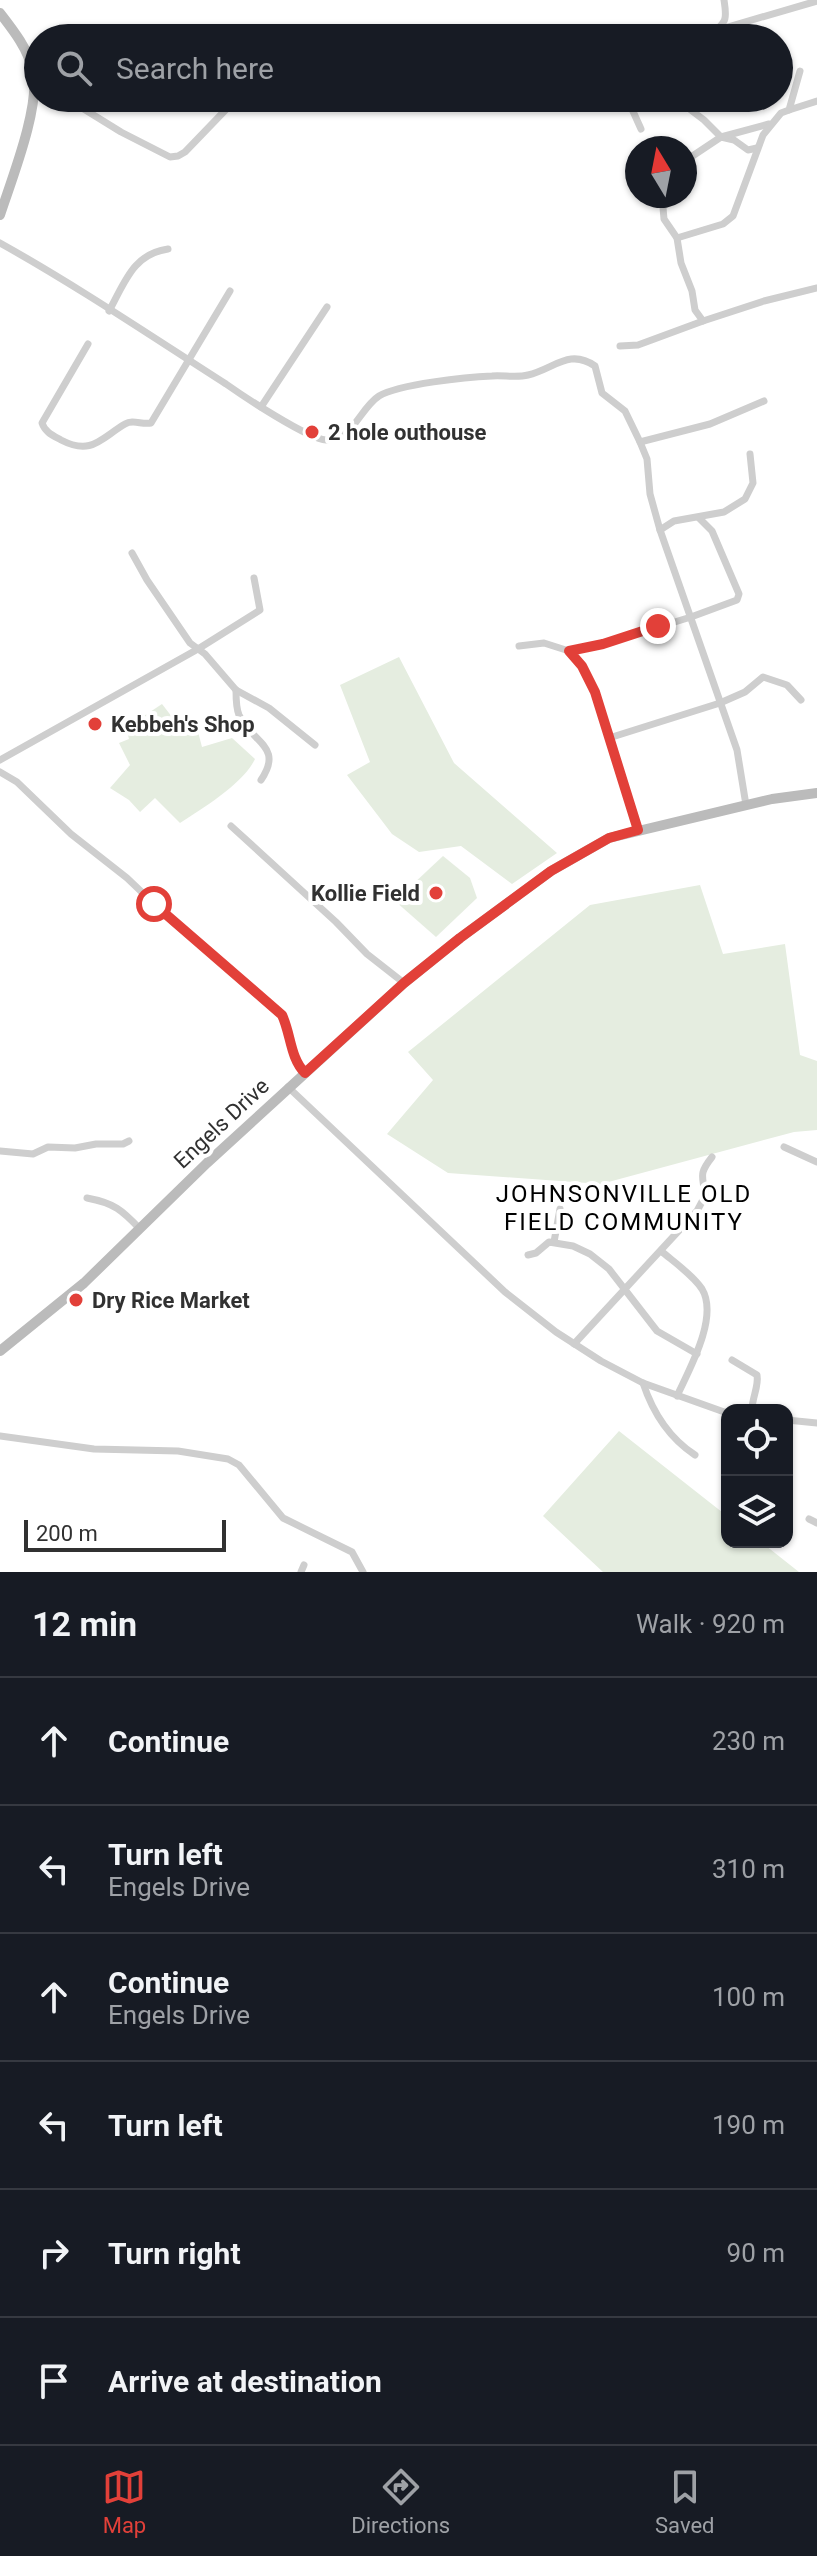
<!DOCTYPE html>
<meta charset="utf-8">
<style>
body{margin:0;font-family:Roboto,sans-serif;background:#242831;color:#f1f3f6}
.controls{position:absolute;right:24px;bottom:24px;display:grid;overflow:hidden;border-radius:16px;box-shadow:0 2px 6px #0004}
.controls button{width:72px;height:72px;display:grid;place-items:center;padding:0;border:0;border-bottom:2px solid #363941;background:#171b24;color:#f1f3f6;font:40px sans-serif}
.compass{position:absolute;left:625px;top:136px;width:72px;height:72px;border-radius:50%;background:#171b24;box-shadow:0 2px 6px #0004;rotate:350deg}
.scale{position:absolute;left:24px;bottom:20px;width:202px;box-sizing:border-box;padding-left:8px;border:4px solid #313131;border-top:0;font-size:22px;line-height:28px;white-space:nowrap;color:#313131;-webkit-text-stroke:6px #fff;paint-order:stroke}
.stop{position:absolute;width:24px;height:24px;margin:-18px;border:6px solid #e24039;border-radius:50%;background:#fff}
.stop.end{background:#e24039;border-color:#fff;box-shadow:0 2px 8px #0008}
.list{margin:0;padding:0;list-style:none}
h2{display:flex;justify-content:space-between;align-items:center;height:104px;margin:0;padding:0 32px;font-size:34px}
h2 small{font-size:26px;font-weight:400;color:#9ea1a6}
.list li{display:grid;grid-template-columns:52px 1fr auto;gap:24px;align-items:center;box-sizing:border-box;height:128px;padding:0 32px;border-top:2px solid #363941}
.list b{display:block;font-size:30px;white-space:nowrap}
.list p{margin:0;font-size:26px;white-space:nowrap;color:#9ea1a6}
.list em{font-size:26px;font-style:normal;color:#9ea1a6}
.icon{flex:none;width:44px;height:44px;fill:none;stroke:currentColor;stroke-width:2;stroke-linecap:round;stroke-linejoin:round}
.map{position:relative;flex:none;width:817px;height:1572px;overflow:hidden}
.search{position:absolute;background:#171b24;box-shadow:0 2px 6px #0004;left:24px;right:24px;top:24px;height:88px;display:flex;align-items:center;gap:20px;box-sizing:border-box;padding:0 28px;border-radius:44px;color:#9ea1a6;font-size:30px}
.sheet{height:872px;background:#171b24}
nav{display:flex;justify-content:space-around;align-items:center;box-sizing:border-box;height:112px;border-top:2px solid #363941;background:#171b24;font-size:22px;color:#9ea1a6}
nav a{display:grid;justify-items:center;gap:4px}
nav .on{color:#e24039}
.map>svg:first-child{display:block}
</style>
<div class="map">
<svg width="817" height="1572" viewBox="0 0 817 1572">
<rect width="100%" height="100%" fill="#fff"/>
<!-- green -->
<g fill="#e5ede0">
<polygon points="399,657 454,763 557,853 512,884 461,846 419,852 392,834 347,775 370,762 340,685"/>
<path d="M 162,704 L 179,726 L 197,728 L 202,747 L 232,738 L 255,759 C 243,784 203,808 180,823 L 155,798 L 140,812 L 129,800 L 110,788 L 130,765 L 119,743 L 129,739 L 126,728 Z"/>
<polygon points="443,856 470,878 477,898 436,937 395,901"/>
<polygon points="700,885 723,954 785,944 800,1055 817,1061 817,1130 794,1132 601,1184 448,1173 387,1134 433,1080 408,1052 590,905"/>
<polygon points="619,1431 727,1516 727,1542 761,1542 799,1572 603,1572 543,1516"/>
</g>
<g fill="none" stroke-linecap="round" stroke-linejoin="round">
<!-- street -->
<g stroke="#cecece" stroke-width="7">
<polyline points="721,29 817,1"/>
<polyline points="696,38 711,35"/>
<path d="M 709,38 C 724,21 728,25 724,0"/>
<polyline points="66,98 121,132 170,157 178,156 185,152 237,98"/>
<polyline points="627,98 641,129"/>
<polyline points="682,98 683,104 704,120 721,137 734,140 748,150 757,148"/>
<polyline points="789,110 817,101"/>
<polyline points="685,161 721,137 769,124"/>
<polyline points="677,238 723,224 733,216 763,135 781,113 789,110 800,71"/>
<path d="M 0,243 C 77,286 151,336 226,384 C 243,396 308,439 326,440 C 352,442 360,408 379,396 C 399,384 467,377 492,376 C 503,375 517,378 528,375 C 554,369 569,348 595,366 L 602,393 L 625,411 L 640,442"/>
<path d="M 109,311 C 125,282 133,254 168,249"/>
<polyline points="703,321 764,301 817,288"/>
<path d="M 88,344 L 42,423 C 45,432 52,435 61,440 C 92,456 101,438 125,424 C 133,419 142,425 151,423 L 230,291"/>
<polyline points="620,346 638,345 703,321 695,310 692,291 681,263 677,238 664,219 662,196"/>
<polyline points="261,407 327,307"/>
<polyline points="750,454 753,483 745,499 724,512 674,521 660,530 650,494 647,459 640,442 710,424 764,401"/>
<polyline points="660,530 737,750 746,805"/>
<polyline points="132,553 147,580 190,643 205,654 236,690 269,708 315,745"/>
<polyline points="519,646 544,643 569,651 603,644 691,617 737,600 739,594 712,531 699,518"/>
<polyline points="569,651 582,666 595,692 638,830"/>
<path d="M 236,690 C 236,698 236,708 239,715 C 252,743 284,746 261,780"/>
<polyline points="609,738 720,703 745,692 763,677 787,685 801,700"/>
<polyline points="0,760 198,649 260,610 254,578"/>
<path d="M 0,772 L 17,782 L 71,834 L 127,878 L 171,920 L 282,1015 C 291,1034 290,1057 305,1073"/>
<polyline points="231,826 336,922 367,954 404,983"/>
<polyline points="288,1087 505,1292 556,1332 601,1361 643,1383 727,1413"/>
<polyline points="784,1147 817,1162"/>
<polyline points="0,1151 33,1154 48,1147 75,1148 96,1144 123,1144 129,1141"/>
<path d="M 87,1198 C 114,1203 122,1210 140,1229"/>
<polyline points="554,1242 560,1209"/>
<path d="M 661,1251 C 674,1262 693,1275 702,1289 C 719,1317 689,1370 677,1396"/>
<polyline points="528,1255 536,1253 549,1242 573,1246 590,1254 609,1269 657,1331 697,1354"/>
<path d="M 574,1344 L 697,1211 L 705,1196 C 703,1175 698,1175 712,1157"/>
<path d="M 732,1360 L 757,1375 C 759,1387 752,1397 752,1410"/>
<path d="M 643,1383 C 653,1413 669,1438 695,1455"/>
<polyline points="787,1420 817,1423"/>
<polyline points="0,1436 94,1449 178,1451 228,1459 239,1465 283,1518 352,1552 363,1572"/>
<polyline points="809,1519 817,1523"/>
<polyline points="301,1572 304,1565"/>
</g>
<!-- secondary -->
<g stroke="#bbb" stroke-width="10">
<path d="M 0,13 C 14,31 28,49 33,71 C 41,106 11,181 0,215"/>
<polyline points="0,1351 84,1283 207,1163 404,983 460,938 551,871 609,838 772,799 817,793"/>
</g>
</g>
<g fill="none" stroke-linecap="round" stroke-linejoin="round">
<!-- route -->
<path stroke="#e24039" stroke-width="10" d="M 154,904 L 282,1015 C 291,1034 290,1058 305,1073 L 404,983 L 460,938 L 551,871 L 609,838 L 638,830 L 595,692 L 582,666 L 569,651 L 603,644 L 658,626"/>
</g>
<!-- markers -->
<g fill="#e24039" stroke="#fff" stroke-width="3">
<circle cx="312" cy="432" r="8"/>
<circle cx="95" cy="724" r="8"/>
<circle cx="436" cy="893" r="8"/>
<circle cx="76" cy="1300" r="8"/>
</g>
<g text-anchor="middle" stroke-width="8" stroke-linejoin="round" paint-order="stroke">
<!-- poi labels -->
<g font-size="22" font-weight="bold" fill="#313131" stroke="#fff" text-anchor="start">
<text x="328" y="440">2 hole outhouse</text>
<text x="111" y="732">Kebbeh's Shop</text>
<text x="420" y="901" text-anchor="end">Kollie Field</text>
<text x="92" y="1308">Dry Rice Market</text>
</g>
<!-- street labels -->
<g font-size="22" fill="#313131" stroke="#fff">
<text transform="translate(221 1123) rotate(-43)" y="8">Engels Drive</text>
</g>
<!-- neighbourhood labels -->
<g font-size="24" letter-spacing="2" fill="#000" stroke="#fff">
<text x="624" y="1202">JOHNSONVILLE OLD<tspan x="624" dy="28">FIELD COMMUNITY</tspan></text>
</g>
</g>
</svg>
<div class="controls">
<button><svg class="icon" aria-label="locate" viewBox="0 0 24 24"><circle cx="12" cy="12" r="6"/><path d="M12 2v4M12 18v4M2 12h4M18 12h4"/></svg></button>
<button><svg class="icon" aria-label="layers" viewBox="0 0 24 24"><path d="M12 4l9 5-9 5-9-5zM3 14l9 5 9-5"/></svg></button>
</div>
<svg class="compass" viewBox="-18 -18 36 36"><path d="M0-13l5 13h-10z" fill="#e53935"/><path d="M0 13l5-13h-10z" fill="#9ea1a6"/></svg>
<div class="scale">200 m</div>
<div class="stop" style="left:154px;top:904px"></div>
<div class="stop end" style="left:658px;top:626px"></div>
<div class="search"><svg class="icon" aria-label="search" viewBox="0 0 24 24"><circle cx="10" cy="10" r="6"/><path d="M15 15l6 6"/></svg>Search here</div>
</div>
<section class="sheet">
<h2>12 min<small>Walk · 920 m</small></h2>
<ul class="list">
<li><svg class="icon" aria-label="ahead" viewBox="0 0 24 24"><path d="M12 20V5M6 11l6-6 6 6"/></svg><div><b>Continue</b></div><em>230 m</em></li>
<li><svg class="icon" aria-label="left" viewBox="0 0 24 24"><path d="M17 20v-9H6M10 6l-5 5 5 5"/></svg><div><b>Turn left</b><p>Engels Drive</p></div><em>310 m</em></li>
<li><svg class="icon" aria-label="ahead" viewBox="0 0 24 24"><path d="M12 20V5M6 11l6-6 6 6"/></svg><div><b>Continue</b><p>Engels Drive</p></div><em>100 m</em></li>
<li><svg class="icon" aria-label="left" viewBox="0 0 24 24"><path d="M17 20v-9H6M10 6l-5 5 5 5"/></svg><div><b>Turn left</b></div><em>190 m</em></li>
<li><svg class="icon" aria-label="right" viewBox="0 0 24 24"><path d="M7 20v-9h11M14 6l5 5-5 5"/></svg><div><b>Turn right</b></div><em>90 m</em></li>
<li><svg class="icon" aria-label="arrive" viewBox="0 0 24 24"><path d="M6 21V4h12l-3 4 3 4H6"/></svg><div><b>Arrive at destination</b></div></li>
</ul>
</section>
<nav>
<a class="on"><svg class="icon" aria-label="map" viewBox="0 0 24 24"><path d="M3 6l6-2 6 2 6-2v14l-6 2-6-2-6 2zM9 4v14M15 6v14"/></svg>Map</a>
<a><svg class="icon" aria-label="directions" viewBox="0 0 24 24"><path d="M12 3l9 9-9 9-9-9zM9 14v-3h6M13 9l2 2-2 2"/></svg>Directions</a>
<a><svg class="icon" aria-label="saved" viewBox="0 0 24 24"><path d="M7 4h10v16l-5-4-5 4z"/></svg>Saved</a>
</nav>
